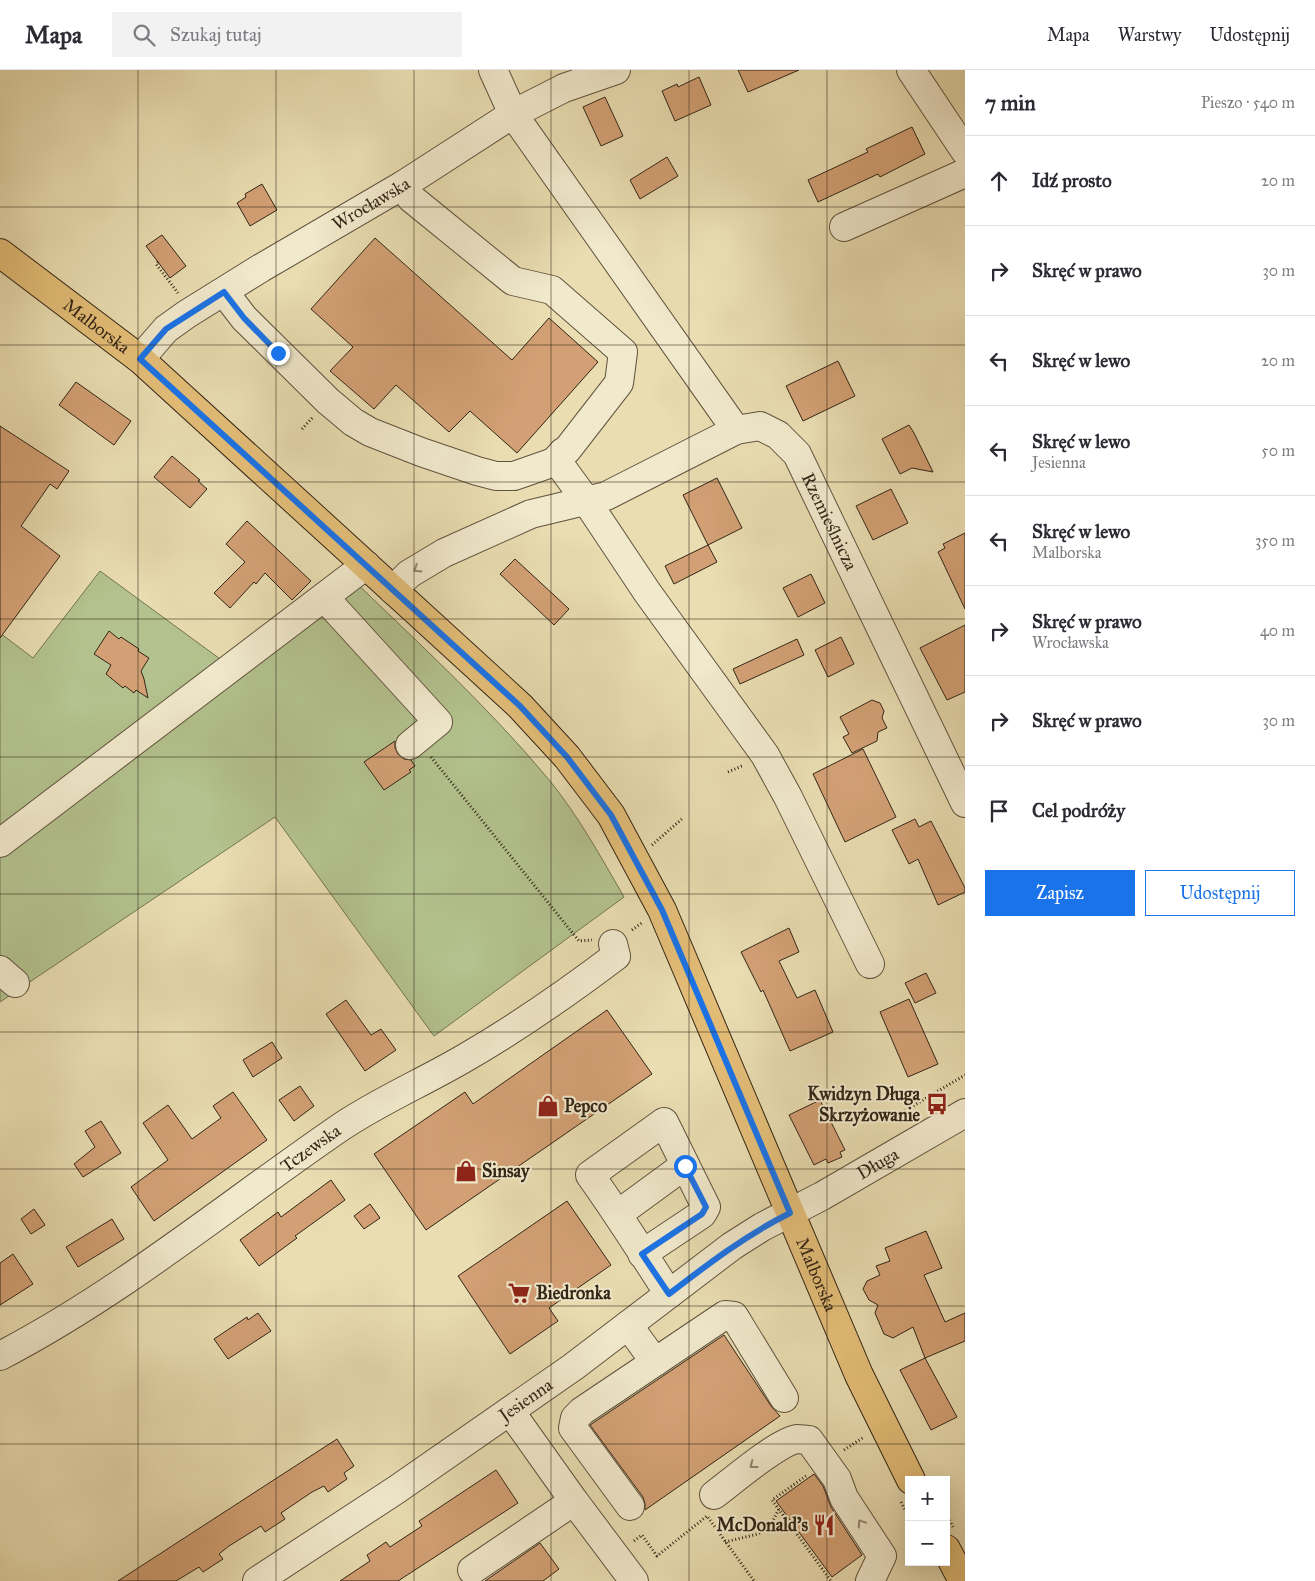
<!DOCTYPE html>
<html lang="pl">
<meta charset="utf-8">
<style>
body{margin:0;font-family:"IM FELL Great Primer",serif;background:#f2f2f3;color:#2b2b33}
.controls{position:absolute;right:15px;bottom:15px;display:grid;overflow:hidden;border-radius:0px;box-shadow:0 5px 20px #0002}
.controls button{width:45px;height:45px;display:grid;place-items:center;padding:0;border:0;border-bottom:1px solid #e1e1e2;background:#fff;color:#2b2b33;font:25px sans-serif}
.stop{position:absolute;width:15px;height:15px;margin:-11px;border:4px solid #1a73e8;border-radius:50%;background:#fff}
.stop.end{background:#1a73e8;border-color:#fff;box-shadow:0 1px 5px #0008}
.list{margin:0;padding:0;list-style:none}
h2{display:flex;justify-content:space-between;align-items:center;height:65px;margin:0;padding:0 20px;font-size:21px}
h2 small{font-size:16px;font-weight:400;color:#7c7c81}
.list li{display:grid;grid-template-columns:32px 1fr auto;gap:15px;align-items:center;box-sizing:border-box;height:90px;padding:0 20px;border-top:1px solid #e1e1e2}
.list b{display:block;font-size:19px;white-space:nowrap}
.list p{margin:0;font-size:16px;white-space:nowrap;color:#7c7c81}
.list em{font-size:16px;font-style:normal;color:#7c7c81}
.actions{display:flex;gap:10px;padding:15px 20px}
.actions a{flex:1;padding:11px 0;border:1px solid #1a73e8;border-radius:0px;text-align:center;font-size:18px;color:#1a73e8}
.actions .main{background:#1a73e8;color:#fff}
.icon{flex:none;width:28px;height:28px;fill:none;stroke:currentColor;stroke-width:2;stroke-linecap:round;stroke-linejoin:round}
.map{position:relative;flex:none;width:965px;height:1511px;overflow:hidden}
header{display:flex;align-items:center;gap:30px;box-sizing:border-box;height:70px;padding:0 25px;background:#fff;border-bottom:1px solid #e1e1e2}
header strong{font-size:24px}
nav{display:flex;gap:28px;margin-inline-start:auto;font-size:18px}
.search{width:350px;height:45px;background:#f2f2f3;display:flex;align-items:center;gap:12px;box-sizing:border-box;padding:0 18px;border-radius:0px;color:#7c7c81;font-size:19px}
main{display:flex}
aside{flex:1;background:#fff}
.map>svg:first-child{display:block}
</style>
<header>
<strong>Mapa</strong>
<div class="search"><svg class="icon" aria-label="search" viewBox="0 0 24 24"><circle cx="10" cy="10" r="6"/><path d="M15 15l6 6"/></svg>Szukaj tutaj</div>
<nav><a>Mapa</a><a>Warstwy</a><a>Udostępnij</a></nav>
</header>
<main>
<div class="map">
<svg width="965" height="1511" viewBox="0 0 965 1511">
<rect width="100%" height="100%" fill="#e9ddb1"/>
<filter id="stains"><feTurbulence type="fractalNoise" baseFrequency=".004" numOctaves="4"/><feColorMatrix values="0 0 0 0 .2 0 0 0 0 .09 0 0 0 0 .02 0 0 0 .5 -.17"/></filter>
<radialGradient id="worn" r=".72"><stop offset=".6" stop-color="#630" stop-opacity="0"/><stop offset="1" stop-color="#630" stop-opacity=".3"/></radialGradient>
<!-- green -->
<path fill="#b3c28e" stroke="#727452" d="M 100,501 L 227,594 L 345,502 C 415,570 488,636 550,711 C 579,747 601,787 624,827 L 434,966 L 275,747 L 0,932 L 0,563 L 33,588 Z"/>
<!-- building -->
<g fill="#d2a074" stroke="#322517">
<polygon points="738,0 799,0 748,22"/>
<polygon points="699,7 711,35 675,51 662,21 677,14 678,17"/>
<polygon points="605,27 623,66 601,76 583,37"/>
<polygon points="912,57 925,84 880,107 878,104 818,132 808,110 868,82 866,79"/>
<polygon points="667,87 678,106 640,129 630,110"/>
<polygon points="262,114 277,140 250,156 237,133 246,127 245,124"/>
<polygon points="162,165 186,196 170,208 146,176"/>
<polygon points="375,168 512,290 549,248 598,292 517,383 470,341 449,362 396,315 374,339 330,301 353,277 311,239"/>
<polygon points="838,291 855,326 803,351 786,316"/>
<polygon points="76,312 131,351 114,375 59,335"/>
<polygon points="909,355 914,363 933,402 912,398 900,404 882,369"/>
<polygon points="0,356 69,401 57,419 50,414 21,456 60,486 0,568"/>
<polygon points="172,386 200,410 198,411 207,419 190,438 154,407"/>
<polygon points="717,408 742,458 708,475 683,425"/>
<polygon points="891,419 908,453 873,470 856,436"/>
<polygon points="247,451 311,511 292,530 265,503 256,514 254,512 230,538 214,523 245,492 226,474"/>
<polygon points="965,463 965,539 938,482 945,478 943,474"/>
<polygon points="708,475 717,492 674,514 665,496"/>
<polygon points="515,489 569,539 554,555 500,504"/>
<polygon points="811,504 825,533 798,547 783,518"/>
<polygon points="965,555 965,622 947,630 920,578"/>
<polygon points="109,561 119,569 121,567 139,579 138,581 149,588 141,601 144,609 148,628 136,620 134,623 125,616 123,618 106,604 111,595 94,584"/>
<polygon points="841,567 854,594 828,607 815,580"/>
<polygon points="797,569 804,585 740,614 733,599"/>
<polygon points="872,630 880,633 884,641 882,648 887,658 878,662 877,671 852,683 843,667 849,664 840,647"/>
<polygon points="395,671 395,678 398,684 404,689 411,690 415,696 409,700 411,702 384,720 364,692"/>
<polygon points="863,679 896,747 845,772 813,704"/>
<polygon points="915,749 919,757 931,751 965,818 965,822 938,835 918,789 909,794 892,760"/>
<polygon points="789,858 799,882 779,891 797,928 815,920 833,962 790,981 763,920 761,922 741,882"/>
<polygon points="926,903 936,923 915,933 905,913"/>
<polygon points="909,929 938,994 908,1007 880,942"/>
<polygon points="346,930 371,965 381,959 396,980 365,1001 326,944"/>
<polygon points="607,940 652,1004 426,1160 374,1084 465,1022 473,1034"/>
<polygon points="272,972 282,988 253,1007 243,990"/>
<polygon points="300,1016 314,1036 294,1051 279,1030"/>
<polygon points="233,1022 267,1070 154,1151 131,1117 168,1090 143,1053 168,1035 192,1069 221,1048 213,1036"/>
<polygon points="820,1030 845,1080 840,1082 842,1087 828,1093 826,1089 814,1095 789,1045"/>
<polygon points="101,1051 121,1083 83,1107 74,1094 95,1077 85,1061"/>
<polygon points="331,1110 345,1130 295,1166 297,1168 259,1196 240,1170 278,1142 281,1147"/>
<polygon points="567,1131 611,1195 549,1238 558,1251 510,1284 458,1206"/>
<polygon points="370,1134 380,1148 364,1159 354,1146"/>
<polygon points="34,1139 45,1155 31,1164 21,1149"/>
<polygon points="112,1149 124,1169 78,1197 66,1177"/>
<polygon points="926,1161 942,1198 924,1205 945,1252 965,1243 965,1271 925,1288 913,1257 893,1268 884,1264 875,1243 878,1235 869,1230 863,1219 867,1211 880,1205 876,1196 890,1191 885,1178"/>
<polygon points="13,1184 33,1214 0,1235 0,1193"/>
<polygon points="258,1243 271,1261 228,1289 214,1269 247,1247 248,1250"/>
<polygon points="724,1265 771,1336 780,1346 645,1440 645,1434 643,1427 590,1355"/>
<polygon points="925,1288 957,1347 931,1360 900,1300"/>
<polygon points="337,1369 354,1396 344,1403 347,1409 328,1422 324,1416 312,1422 281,1443 285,1449 265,1462 261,1456 229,1476 219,1484 223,1489 203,1502 199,1497 176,1511 118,1511"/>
<polygon points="496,1400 518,1433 398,1511 340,1511 370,1491 367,1485 386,1472 390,1477 422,1456 419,1451"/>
<polygon points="814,1404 823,1416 831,1437 862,1485 832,1507 776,1431"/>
<polygon points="540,1473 559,1499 543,1511 485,1511"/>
</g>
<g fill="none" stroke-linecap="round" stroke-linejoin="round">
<!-- minor casing -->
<g stroke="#60533e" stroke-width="30">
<g id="minor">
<polyline points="493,0 513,44 736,360"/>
<polyline points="911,0 965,81"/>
<polyline points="403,115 411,128 513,211 552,220 623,282 619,313 567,380 563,382 554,392"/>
<polyline points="844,157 965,103"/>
<polyline points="224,222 244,248 328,331 353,352 370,362 421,382 477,401 496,406 514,406 554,392 563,399 587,432 647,522 765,685 788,727 870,894"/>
<path id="s1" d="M 140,289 L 166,259 L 187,244 L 261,198 L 403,115 L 513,44 L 564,18 L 616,0"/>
<path id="s2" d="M 393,520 L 409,504 L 444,483 L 531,444 L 606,426 L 736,360 L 760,356 L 778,365 L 797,384 L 965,733"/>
<polyline points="324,527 438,652 410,675"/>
<polyline points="0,773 366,495"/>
<polyline points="0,900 15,913"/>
<polyline points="618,1144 685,1095"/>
<path d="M 642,1184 L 702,1144 L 706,1137 L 664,1052 L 590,1105 C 618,1144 643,1184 669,1224"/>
<polyline points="628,1255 655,1292 725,1245 734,1246 784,1328"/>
<path id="s3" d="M 0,1286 C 121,1223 226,1136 338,1059 C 377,1032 422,1013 463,989 C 517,958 567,923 616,886 L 613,874"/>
<path d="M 714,1425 C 733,1411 776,1373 797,1369 C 801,1369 805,1370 809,1370 L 837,1409 L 844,1428 L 882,1486 L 870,1511"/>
<polyline points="574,1431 634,1511"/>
<polyline points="630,1436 573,1358 575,1348 582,1341 655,1292"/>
<polyline points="472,1500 574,1431 510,1341"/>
<path id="s4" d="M 257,1511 L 396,1420 L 573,1297 L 732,1176 L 762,1157 L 822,1126 L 965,1043"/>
</g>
</g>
<!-- major casing -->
<g stroke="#322517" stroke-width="30">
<g id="major">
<path id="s5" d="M 0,183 L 140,289 L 414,539 L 520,636 L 567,687 L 611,745 L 662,840 L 859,1305 L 911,1410"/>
<polyline points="946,1479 963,1511"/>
</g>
</g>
<!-- path -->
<g stroke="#322517" stroke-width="3" stroke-dasharray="1 2.5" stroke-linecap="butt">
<polyline points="158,192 156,194 178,223"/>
<polyline points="302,359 313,347"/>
<polyline points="431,687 579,871 592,870"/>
<polyline points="728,702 744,695"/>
<polyline points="652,775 683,748"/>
<polyline points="632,860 643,852"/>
<polyline points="899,1053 901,1043 965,1005"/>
<polyline points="844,1380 864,1367"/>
<polyline points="806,1406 772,1430 831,1511"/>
<polyline points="901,1432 909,1447"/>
<polyline points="946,1444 953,1457"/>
<polyline points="634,1471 642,1465 657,1486 707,1446 754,1511"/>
<polyline points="725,1472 758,1464 769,1458 779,1439"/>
</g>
<!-- minor -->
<use href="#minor" stroke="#f1e9cc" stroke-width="28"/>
<!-- major -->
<use href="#major" stroke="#e4be78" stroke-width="28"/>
</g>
<!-- one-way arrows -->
<defs><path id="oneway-chevron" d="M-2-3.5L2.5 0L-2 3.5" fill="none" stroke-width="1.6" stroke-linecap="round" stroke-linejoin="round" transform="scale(1.25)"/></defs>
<g stroke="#928772">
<use href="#oneway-chevron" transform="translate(417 499) rotate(148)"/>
<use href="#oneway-chevron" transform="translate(753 1395) rotate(143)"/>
<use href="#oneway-chevron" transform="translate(861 1453) rotate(-124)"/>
</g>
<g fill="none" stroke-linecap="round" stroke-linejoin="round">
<!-- route -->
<path stroke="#1a73e8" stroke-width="6" d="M 278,283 L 244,248 L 224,222 L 166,259 L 140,289 L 520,636 L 567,687 L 611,745 L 662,840 L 790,1143 C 746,1165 708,1194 669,1224 L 642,1184 L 702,1144 L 706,1137 L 685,1096"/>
</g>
<!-- grid -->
<path fill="none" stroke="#322517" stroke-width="1" stroke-opacity="0.55" d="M 138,0 L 138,1511M 276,0 L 276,1511M 414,0 L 414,1511M 551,0 L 551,1511M 689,0 L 689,1511M 827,0 L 827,1511M 0,137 L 965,137M 0,275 L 965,275M 0,412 L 965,412M 0,549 L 965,549M 0,687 L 965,687M 0,824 L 965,824M 0,962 L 965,962M 0,1099 L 965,1099M 0,1236 L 965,1236M 0,1374 L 965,1374"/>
<!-- icons -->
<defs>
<g id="bus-bare" transform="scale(1.725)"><path d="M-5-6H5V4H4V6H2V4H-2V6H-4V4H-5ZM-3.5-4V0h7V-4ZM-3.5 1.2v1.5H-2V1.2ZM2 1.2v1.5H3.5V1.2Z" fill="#8f2418" stroke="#f1e9cc" stroke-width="2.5" paint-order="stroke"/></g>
<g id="shop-bare" transform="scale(1.725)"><path d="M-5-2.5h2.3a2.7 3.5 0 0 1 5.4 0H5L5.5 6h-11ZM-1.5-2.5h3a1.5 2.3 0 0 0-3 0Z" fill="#8f2418" stroke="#f1e9cc" stroke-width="2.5" paint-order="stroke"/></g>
<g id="supermarket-bare" transform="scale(1.725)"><path d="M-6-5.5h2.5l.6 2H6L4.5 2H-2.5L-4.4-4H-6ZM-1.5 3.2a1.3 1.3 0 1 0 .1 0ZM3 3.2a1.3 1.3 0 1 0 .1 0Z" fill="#8f2418" stroke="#f1e9cc" stroke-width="2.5" paint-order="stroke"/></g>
<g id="restaurant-bare" transform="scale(1.725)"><path d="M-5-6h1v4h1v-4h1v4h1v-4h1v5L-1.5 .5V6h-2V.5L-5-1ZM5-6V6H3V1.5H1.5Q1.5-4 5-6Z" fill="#8f2418" stroke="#f1e9cc" stroke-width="2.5" paint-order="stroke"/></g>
</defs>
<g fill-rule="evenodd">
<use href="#bus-bare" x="937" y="1034"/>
<use href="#shop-bare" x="548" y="1036"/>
<use href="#shop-bare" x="466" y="1101"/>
<use href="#supermarket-bare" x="519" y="1223"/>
<use href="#restaurant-bare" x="824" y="1455"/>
</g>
<g text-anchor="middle" stroke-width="4" stroke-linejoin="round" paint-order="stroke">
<!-- street labels -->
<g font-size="18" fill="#322517" stroke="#f1e9cc">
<text dy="6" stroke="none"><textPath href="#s1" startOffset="280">Wrocławska</textPath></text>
<text dy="6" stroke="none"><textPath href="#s5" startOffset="121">Malborska</textPath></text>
<text dy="6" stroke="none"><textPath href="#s2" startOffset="528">Rzemieślnicza</textPath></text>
<text dy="6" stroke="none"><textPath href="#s3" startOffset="374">Tczewska</textPath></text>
<text dy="6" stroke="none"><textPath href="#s4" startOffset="749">Długa</textPath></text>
<text dy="6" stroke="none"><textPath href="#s5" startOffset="1336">Malborska</textPath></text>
<text dy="6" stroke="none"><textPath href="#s4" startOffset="324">Jesienna</textPath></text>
</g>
<!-- poi labels -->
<g font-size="18" font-weight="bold" fill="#322517" stroke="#f1e9cc" text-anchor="start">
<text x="920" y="1030" text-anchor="end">Kwidzyn Długa<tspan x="920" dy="21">Skrzyżowanie</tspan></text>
<text x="564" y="1042">Pepco</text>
<text x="482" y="1107">Sinsay</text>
<text x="536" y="1229">Biedronka</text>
<text x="808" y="1461" text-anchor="end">McDonald's</text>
</g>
</g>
<rect width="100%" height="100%" filter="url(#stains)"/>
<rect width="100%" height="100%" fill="url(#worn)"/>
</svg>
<div class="controls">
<button>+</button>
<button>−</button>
</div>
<div class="stop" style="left:685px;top:1096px"></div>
<div class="stop end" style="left:278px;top:283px"></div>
</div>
<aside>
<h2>7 min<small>Pieszo · 540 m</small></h2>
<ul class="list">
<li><svg class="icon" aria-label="ahead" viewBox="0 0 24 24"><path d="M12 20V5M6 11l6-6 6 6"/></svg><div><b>Idź prosto</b></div><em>20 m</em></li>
<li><svg class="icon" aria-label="right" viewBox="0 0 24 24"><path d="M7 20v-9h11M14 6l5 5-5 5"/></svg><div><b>Skręć w prawo</b></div><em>30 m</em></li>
<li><svg class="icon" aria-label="left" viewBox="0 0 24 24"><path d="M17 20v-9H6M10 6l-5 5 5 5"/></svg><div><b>Skręć w lewo</b></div><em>20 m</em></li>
<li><svg class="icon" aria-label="left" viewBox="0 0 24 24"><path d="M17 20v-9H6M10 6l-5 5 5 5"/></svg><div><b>Skręć w lewo</b><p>Jesienna</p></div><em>50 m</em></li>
<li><svg class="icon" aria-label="left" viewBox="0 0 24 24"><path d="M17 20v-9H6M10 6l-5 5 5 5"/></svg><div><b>Skręć w lewo</b><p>Malborska</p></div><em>350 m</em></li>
<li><svg class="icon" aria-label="right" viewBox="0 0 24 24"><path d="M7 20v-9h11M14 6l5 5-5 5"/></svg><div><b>Skręć w prawo</b><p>Wrocławska</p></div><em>40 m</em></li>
<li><svg class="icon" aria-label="right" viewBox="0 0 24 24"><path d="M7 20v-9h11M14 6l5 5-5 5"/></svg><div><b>Skręć w prawo</b></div><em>30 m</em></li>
<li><svg class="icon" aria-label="arrive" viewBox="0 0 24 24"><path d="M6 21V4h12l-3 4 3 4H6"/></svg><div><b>Cel podróży</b></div></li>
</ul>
<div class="actions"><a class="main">Zapisz</a><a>Udostępnij</a></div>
</aside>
</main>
